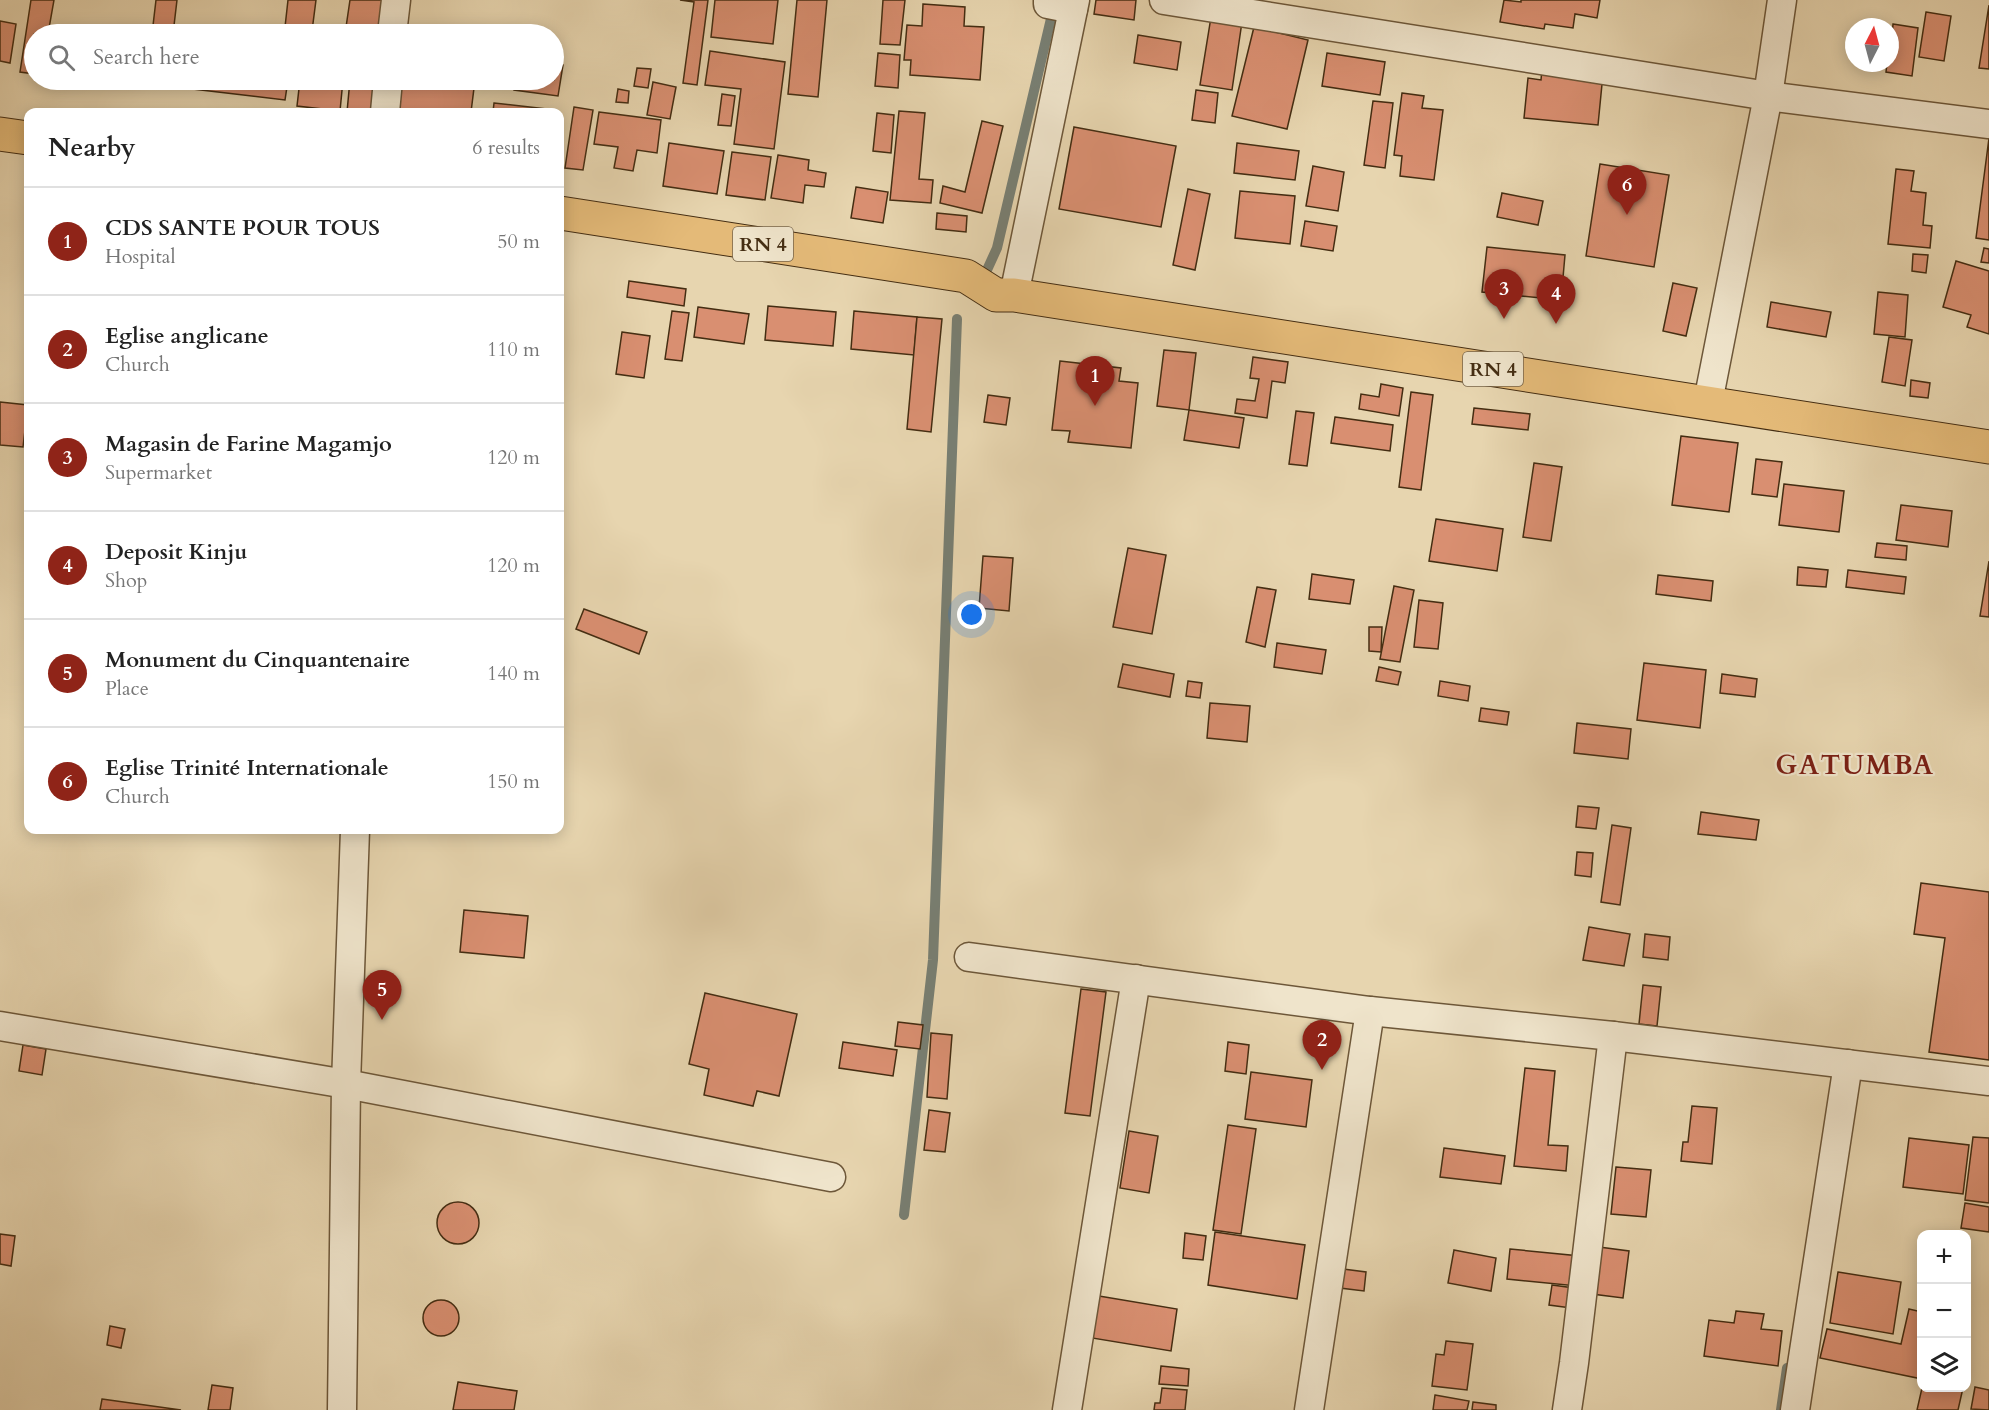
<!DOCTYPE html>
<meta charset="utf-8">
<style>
body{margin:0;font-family:Cardo,serif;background:#f6f6f6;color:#222}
.controls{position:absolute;right:18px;bottom:18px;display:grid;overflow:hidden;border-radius:12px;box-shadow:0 3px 15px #0003}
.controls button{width:54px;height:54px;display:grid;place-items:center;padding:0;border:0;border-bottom:2px solid #e0e0e0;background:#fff;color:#222;font:30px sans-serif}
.compass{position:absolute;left:1845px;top:18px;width:54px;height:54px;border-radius:50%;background:#fff;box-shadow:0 3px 15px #0003;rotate:6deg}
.you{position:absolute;left:972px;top:615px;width:21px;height:21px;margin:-15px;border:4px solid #fff;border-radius:50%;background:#1a73e8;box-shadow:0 0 0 9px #1a73e833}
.badge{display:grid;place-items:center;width:39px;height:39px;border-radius:50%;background:#8f2418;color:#fff;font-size:20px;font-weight:700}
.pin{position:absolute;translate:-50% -50px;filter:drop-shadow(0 2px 3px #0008)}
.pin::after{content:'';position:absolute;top:32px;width:21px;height:18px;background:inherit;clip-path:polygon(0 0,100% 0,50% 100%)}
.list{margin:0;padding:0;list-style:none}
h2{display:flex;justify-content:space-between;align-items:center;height:78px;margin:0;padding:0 24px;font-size:26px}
h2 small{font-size:20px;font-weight:400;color:#767676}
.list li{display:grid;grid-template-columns:39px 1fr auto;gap:18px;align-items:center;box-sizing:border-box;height:108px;padding:0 24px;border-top:2px solid #e0e0e0}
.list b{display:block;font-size:22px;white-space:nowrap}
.list p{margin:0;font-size:20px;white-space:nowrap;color:#767676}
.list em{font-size:20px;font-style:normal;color:#767676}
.icon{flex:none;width:33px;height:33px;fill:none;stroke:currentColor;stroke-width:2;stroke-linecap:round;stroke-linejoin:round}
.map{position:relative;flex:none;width:1989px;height:1410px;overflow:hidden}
.search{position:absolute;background:#fff;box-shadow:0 3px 15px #0003;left:24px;top:24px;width:540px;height:66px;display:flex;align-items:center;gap:15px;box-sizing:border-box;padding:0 21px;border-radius:33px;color:#767676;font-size:22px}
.panel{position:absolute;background:#fff;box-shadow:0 3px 15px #0003;left:24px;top:108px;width:540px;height:726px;border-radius:12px}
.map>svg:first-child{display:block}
</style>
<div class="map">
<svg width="1989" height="1410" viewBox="0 0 1989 1410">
<rect width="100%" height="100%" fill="#e7d5af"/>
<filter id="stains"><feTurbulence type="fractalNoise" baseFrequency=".00333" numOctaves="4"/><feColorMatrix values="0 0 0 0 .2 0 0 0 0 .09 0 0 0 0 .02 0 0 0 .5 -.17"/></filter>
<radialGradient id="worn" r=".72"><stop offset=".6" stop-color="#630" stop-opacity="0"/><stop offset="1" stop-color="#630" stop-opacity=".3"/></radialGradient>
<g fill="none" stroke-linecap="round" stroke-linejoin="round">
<!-- stream -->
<g stroke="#787f73" stroke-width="10">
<polyline points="982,281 997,248 1054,6"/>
<polyline points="904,1215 933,960 957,319"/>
<polyline points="1781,1410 1787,1368"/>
</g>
</g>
<!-- building -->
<g fill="#d98f71" stroke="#442d12" stroke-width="1.5">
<polygon points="31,0 54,0 48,34 34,34 34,74 20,72"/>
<polygon points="156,0 177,0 173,34 152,34"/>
<polygon points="288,0 316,0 312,31 285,27"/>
<polygon points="350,0 382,0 378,34 345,34"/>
<polygon points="680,0 708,0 697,85 683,83 694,2"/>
<polygon points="715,0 778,0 773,44 711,37"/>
<polygon points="797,0 827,0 818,97 788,94"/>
<polygon points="883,0 905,0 900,45 880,44"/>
<polygon points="1096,0 1136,0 1134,20 1094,14"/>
<polygon points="1504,0 1521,2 1521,0 1600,0 1597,18 1575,14 1573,28 1545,24 1544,29 1500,22"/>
<polygon points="923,4 965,7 964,26 984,27 980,80 910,75 911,60 904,60 907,25 922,26"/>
<polygon points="1989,5 1989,69 1979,68"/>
<polygon points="1212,11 1243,15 1232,90 1200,85"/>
<polygon points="1926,12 1951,16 1944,61 1919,57"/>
<polygon points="0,21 16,24 10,63 0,61"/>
<polygon points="1893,24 1918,28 1912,76 1886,72 1887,63 1890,63"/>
<polygon points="1254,27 1308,40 1287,129 1232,116"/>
<polygon points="1138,35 1181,42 1177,70 1134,63"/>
<polygon points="710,51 785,62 774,149 734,144 741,89 705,85"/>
<polygon points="878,53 900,55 898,88 875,86"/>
<polygon points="1327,53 1385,62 1380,95 1322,86"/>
<polygon points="554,63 563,65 558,96 514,90 515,80 554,80"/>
<polygon points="637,68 651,69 648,88 634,86"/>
<polygon points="1542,69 1603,74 1598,125 1524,118 1528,78 1541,80"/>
<polygon points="142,80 288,80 285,100 142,83"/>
<polygon points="300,80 343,80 340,111 297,106"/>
<polygon points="350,80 378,80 374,112 347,112"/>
<polygon points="401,80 475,80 471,112 396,112"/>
<polygon points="653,82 676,87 670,119 647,115"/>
<polygon points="618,89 629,91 628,103 616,102"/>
<polygon points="1196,90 1218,93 1215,123 1192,120"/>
<polygon points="1402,93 1424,96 1422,108 1443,110 1434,180 1400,176 1402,156 1394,155"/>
<polygon points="722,94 735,96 731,126 718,125"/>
<polygon points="1373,101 1393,103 1385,168 1364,165"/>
<polygon points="494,103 555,110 555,112 493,112"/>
<polygon points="574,107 593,110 583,170 565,168"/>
<polygon points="899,111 925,113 919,179 933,180 931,203 890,200"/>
<polygon points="599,112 661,120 657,153 637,150 633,171 614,168 618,147 594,144"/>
<polygon points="877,113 894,115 891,153 873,151"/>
<polygon points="982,121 1003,126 982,213 940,203 943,186 965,192"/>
<polygon points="1074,127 1176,146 1161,227 1059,209"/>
<polygon points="1989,138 1989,240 1976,238"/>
<polygon points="669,143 724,151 717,194 663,186"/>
<polygon points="1237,143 1299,151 1295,180 1234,173"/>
<polygon points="732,152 771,157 765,200 726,195"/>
<polygon points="778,155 809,160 808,170 826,173 824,187 805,185 803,203 771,198"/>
<polygon points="1600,164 1669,175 1654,267 1586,256"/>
<polygon points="1313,166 1344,172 1338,211 1306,206"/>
<polygon points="1896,169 1914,171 1911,191 1926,193 1923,225 1932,226 1930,248 1888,244"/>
<polygon points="856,187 888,192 883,223 851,218"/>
<polygon points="1188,189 1210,194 1195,270 1173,265"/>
<polygon points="1240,191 1295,196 1290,244 1235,238"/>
<polygon points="1502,193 1543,201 1538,225 1497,217"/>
<polygon points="937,213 967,216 966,232 936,229"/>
<polygon points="1305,221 1337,226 1333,251 1301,246"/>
<polygon points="1487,247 1565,255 1561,300 1482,292"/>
<polygon points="1984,248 1989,249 1989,263 1981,262"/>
<polygon points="1913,254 1928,255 1926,273 1912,271"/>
<polygon points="1956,261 1989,271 1989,334 1967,327 1971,315 1943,307"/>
<polygon points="629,281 686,289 684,306 627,297"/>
<polygon points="1673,283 1697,288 1686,336 1663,331"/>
<polygon points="1878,292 1908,295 1905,337 1874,334"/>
<polygon points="1771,302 1831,312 1826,337 1767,327"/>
<polygon points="768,306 836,312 833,346 765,340"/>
<polygon points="698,307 749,314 744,344 694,337"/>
<polygon points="672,311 689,313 682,361 665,359"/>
<polygon points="854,311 917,317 914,355 851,349"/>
<polygon points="917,317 942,319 931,432 907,429"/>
<polygon points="622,332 650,336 644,378 616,374"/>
<polygon points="1889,337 1912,340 1905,386 1882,382"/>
<polygon points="1164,350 1196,353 1189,410 1157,406"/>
<polygon points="1253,357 1288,362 1285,383 1272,381 1267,418 1235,413 1237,399 1255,401 1259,379 1250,378"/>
<polygon points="1060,361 1121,368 1119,381 1138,383 1131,448 1068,442 1070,431 1052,430"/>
<polygon points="1911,380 1930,383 1928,398 1910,396"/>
<polygon points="1381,384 1403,388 1399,416 1359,409 1361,394 1379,397"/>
<polygon points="1411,392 1433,395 1421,490 1399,487"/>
<polygon points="988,395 1010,398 1006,425 984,422"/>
<polygon points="0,402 28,405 23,447 0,445"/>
<polygon points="1474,408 1530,414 1528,430 1472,424"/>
<polygon points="1189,410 1244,418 1239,448 1184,440"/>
<polygon points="1296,411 1314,413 1307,466 1289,464"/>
<polygon points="1335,417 1393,425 1390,451 1331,443"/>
<polygon points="1681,436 1738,443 1729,512 1672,505"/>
<polygon points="1756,459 1782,462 1777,497 1752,494"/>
<polygon points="1534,463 1562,467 1551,541 1523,537"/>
<polygon points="1784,484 1844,491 1839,532 1779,525"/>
<polygon points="1901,505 1952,511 1948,547 1896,540"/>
<polygon points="1436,519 1503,529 1497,571 1429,561"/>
<polygon points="1877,543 1907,546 1906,560 1875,557"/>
<polygon points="1128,548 1166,555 1152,634 1113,627"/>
<polygon points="983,556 1013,558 1009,611 979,608"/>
<polygon points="1989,561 1989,617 1980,616"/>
<polygon points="1798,567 1828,570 1826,587 1797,585"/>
<polygon points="1848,570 1906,577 1904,594 1846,587"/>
<polygon points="1312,574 1354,580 1350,604 1309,599"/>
<polygon points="1658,575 1713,581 1711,601 1656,594"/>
<polygon points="1394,586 1414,590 1400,662 1380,659"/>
<polygon points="1257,587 1276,590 1265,647 1246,642"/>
<polygon points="1419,600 1443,603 1438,649 1414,647"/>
<polygon points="584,609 647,632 639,654 576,629"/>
<polygon points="1369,627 1382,627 1381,652 1369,651"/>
<polygon points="1277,643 1326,650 1322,674 1274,667"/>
<polygon points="1644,663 1706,670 1700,728 1637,720"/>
<polygon points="1123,664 1174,674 1170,697 1118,687"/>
<polygon points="1379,667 1401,672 1398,685 1376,681"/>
<polygon points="1722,674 1757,679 1755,697 1720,693"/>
<polygon points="1188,681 1202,683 1200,698 1186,696"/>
<polygon points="1440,681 1470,686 1468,701 1438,696"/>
<polygon points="1210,703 1250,706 1247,742 1207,738"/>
<polygon points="1481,708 1509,712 1507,725 1479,721"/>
<polygon points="1577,723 1631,729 1628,759 1574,753"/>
<polygon points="1578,806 1599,808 1596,829 1576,827"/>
<polygon points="1701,812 1759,820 1756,840 1698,834"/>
<polygon points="1612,825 1631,828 1620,905 1601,902"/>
<polygon points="1577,852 1593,853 1591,877 1575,875"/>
<polygon points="1921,883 1989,892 1989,1060 1929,1052 1945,938 1914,934"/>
<polygon points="464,910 528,916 524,958 460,952"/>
<polygon points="1589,927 1630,934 1624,966 1583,960"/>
<polygon points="1645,934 1670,937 1668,960 1643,957"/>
<polygon points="1643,985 1661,987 1657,1026 1639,1024"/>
<polygon points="1081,989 1106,992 1090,1116 1065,1113"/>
<polygon points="705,993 797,1014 779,1096 757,1091 753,1106 704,1095 709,1069 689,1064"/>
<polygon points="898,1022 923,1025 920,1049 895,1046"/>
<polygon points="931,1033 952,1035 947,1099 927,1097"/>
<polygon points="843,1042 897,1050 893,1076 839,1068"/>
<polygon points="1228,1042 1249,1045 1246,1074 1225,1071"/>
<polygon points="23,1045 46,1049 42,1075 19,1071"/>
<polygon points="1525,1068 1555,1071 1548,1145 1568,1146 1566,1171 1514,1166"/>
<polygon points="1251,1072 1312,1080 1306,1127 1245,1119"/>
<polygon points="1692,1106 1717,1108 1712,1164 1681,1161 1683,1142 1688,1142"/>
<polygon points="929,1110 950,1113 945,1152 924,1150"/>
<polygon points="1228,1125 1256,1129 1241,1234 1213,1230"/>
<polygon points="1129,1131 1158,1136 1149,1193 1120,1188"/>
<polygon points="1973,1137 1989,1138 1989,1203 1965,1200"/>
<polygon points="1909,1138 1969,1145 1963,1194 1903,1187"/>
<polygon points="1444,1148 1505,1156 1501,1184 1440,1177"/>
<polygon points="1616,1167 1651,1170 1646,1217 1611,1214"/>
<circle cx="458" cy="1223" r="21"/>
<polygon points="1965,1203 1989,1207 1989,1232 1961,1228"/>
<polygon points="1215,1232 1305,1245 1297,1299 1208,1285"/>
<polygon points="1185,1233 1206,1236 1203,1260 1183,1258"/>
<polygon points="0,1234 15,1236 11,1266 0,1264"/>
<polygon points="1599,1247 1629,1251 1623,1298 1592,1294"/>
<polygon points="1510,1249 1580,1256 1577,1286 1507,1279"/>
<polygon points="1454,1250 1496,1258 1491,1291 1448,1283"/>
<polygon points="1343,1269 1366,1272 1364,1291 1340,1288"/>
<polygon points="1838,1272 1901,1282 1893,1334 1830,1323"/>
<polygon points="1552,1285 1574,1288 1571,1308 1549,1305"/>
<polygon points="1099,1296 1177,1309 1171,1351 1092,1338"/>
<circle cx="441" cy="1318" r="18"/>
<polygon points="1909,1309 1922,1312 1922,1379 1820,1358 1827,1329 1901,1344"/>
<polygon points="1736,1311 1764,1314 1761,1329 1782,1331 1778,1366 1704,1356 1709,1320 1734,1323"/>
<polygon points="110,1326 125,1329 121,1348 107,1345"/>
<polygon points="1446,1341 1473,1344 1467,1390 1432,1386 1436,1354 1444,1355"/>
<polygon points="1161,1366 1189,1369 1188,1386 1159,1384"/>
<polygon points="458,1382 517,1391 514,1410 453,1410"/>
<polygon points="212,1385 233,1388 230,1410 208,1410"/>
<polygon points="1975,1387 1989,1390 1989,1410 1971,1409"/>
<polygon points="1162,1388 1187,1390 1185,1410 1154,1410 1155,1403 1160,1403"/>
<polygon points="1922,1388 1963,1388 1958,1410 1917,1410"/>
<polygon points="1435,1395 1469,1401 1467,1410 1433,1410"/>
<polygon points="102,1399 181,1410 100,1410"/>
<polygon points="1473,1402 1496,1405 1496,1410 1472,1410"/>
</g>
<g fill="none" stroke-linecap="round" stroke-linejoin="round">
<!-- street casing -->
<g stroke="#6d5739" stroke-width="31">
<g id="street">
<polyline points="1048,0 1048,4 1073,9"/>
<polyline points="1164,0 1768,96 1989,124"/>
<polyline points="392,34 396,0"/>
<polyline points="385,112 388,80"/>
<polyline points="1014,295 1075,0"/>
<polyline points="1708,402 1768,96 1782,0"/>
<polyline points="969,957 1370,1011 1613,1036 1989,1081"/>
<polyline points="0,1026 346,1084 831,1177"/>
<polyline points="342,1410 346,1084 355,830"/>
<polyline points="1067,1410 1136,979"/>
<polyline points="1309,1410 1370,1011"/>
<polyline points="1567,1410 1574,1363 1613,1036"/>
<polyline points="1795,1410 1848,1064"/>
</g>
</g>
<!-- primary casing -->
<g stroke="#442d12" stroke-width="35">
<g id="primary">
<polyline points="0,134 28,138"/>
<polyline points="560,213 966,276 996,295 1014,295 1989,447"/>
</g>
</g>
<!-- street -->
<use href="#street" stroke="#efe4cb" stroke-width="28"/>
<!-- primary -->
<use href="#primary" stroke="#e4ba78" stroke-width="33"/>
</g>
<g text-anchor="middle" stroke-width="4.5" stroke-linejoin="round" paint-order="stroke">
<!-- shield labels -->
<g fill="#efe4cb" stroke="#77644a" stroke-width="1.5">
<rect x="733" y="227" width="60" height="34" rx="4.5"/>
<rect x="1463" y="352" width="60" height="34" rx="4.5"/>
</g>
<g font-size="20" font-weight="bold" fill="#442d12">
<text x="763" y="251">RN 4</text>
<text x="1493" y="376">RN 4</text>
</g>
<!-- district labels -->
<g font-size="27" font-weight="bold" letter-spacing="1.5" fill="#7a1f14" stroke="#efe4cb">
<text x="1855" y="774">GATUMBA</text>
</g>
</g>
<rect width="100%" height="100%" filter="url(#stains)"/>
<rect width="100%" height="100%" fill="url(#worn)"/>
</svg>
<div class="controls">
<button>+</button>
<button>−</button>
<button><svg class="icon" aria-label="layers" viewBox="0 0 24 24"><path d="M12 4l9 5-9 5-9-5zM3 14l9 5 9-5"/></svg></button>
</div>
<svg class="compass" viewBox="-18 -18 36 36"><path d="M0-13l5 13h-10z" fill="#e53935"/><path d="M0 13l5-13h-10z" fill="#767676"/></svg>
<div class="you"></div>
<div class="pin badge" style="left:1095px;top:406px">1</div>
<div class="pin badge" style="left:1322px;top:1070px">2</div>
<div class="pin badge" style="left:1504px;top:319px">3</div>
<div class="pin badge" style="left:1556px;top:324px">4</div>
<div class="pin badge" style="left:382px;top:1020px">5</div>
<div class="pin badge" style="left:1627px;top:215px">6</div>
<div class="search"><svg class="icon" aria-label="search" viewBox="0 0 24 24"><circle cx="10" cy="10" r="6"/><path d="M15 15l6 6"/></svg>Search here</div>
<section class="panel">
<h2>Nearby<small>6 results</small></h2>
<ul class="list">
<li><span class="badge">1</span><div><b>CDS SANTE POUR TOUS</b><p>Hospital</p></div><em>50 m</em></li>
<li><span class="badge">2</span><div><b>Eglise anglicane</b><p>Church</p></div><em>110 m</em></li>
<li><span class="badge">3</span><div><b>Magasin de Farine Magamjo</b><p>Supermarket</p></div><em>120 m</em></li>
<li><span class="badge">4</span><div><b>Deposit Kinju</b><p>Shop</p></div><em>120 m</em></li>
<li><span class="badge">5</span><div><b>Monument du Cinquantenaire</b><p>Place</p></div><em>140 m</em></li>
<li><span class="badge">6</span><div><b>Eglise Trinité Internationale</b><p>Church</p></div><em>150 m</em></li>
</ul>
</section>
</div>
